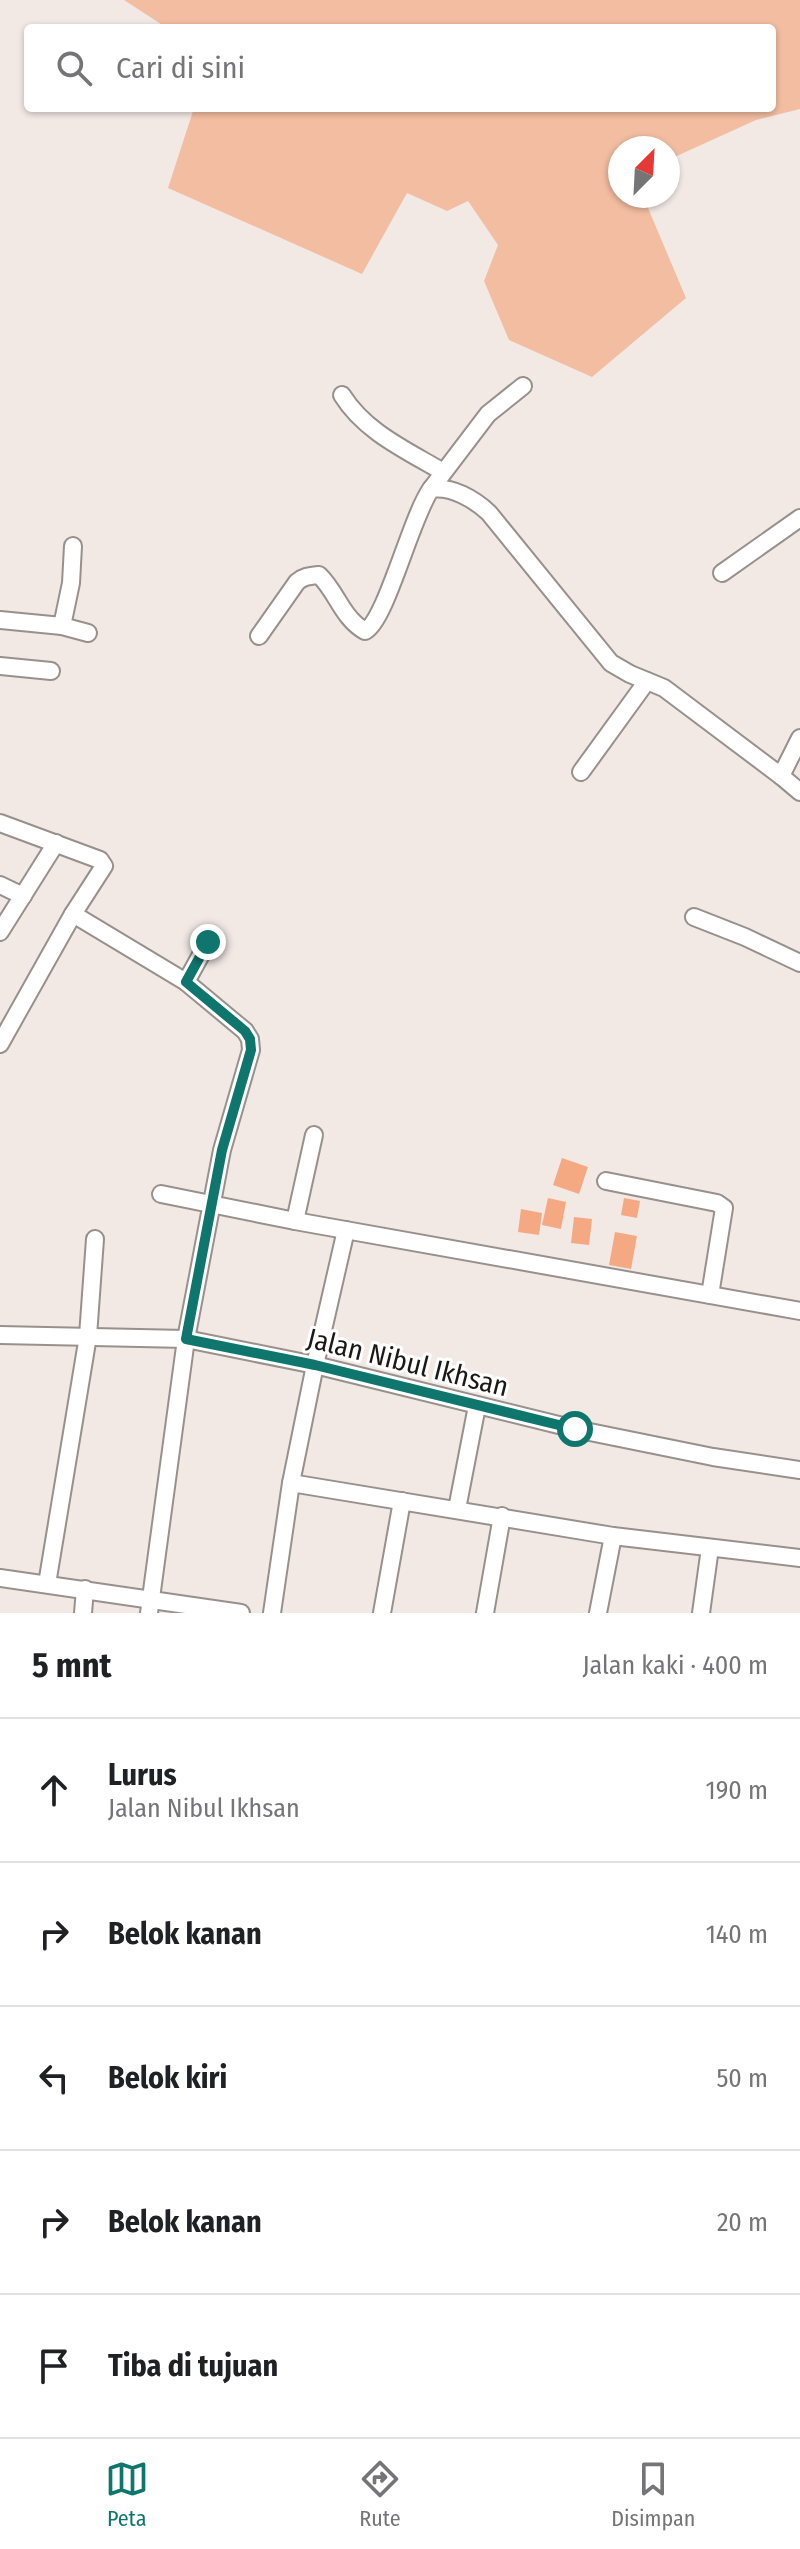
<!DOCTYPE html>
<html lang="id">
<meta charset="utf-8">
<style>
body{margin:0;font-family:"Fira Sans Condensed",sans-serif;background:#f6f6f6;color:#202124}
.compass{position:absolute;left:608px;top:136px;width:72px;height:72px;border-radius:50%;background:#fff;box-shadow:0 2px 6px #0004;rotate:24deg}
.stop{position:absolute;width:24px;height:24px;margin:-18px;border:6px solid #0f766e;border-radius:50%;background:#fff}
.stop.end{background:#0f766e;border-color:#fff;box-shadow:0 2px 8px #0008}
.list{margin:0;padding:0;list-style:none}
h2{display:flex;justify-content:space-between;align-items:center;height:104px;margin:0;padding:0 32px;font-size:34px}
h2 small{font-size:26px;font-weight:400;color:#757577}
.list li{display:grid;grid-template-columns:52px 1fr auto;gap:24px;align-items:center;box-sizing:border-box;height:144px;padding:0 32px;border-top:2px solid #e0e0e0}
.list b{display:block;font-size:30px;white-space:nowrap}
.list p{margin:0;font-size:26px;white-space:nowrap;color:#757577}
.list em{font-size:26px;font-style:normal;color:#757577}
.icon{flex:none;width:44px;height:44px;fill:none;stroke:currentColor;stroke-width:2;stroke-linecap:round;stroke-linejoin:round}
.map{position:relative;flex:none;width:800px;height:1613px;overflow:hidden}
.search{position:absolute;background:#fff;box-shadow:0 2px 6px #0004;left:24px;right:24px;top:24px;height:88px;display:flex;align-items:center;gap:20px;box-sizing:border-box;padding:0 28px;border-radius:8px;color:#757577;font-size:30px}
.sheet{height:824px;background:#fff}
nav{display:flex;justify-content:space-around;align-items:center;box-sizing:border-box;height:112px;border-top:2px solid #e0e0e0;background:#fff;font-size:22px;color:#757577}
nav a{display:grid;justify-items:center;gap:4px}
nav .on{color:#0f766e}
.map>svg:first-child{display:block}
</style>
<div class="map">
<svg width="800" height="1613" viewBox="0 0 800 1613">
<rect width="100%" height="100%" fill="#f2e9e5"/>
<!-- green -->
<polygon fill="#f3bda1" points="124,0 800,0 800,109 756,120 668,160 668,148 620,148 620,196 643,196 686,298 592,377 509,340 484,281 498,245 468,201 447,211 407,193 362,274 168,188 194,108 772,108 772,28 167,28"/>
<!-- building -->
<g fill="#f4a982">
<polygon points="562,1158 588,1167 579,1194 553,1185"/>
<polygon points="548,1198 566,1202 561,1229 542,1225"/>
<polygon points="624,1198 640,1201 637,1218 621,1215"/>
<polygon points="521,1209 542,1213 539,1235 518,1232"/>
<polygon points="574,1217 592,1219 589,1245 571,1243"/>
<polygon points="615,1232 637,1236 631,1269 609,1265"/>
</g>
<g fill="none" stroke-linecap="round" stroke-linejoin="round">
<!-- minor casing -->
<g stroke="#97908c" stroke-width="20">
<g id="minor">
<path d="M 342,395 C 365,432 406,450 443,472"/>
<polyline points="431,489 488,414 523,386"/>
<polyline points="722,573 800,518"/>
<polyline points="0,620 62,626 71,583 73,546"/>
<polyline points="62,626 88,633"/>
<path d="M 259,636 L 297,582 C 304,576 310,576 319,575 C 337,592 342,618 365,631 C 386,621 411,517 431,489 C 452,486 474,499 489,513 L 611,663 L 630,674 L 664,688 L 781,776 L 800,738"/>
<polyline points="0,666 51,671"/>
<polyline points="581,772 647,681"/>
<polyline points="781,776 800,792"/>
<polyline points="0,823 100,860 104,866 73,914 0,1044"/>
<polyline points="0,885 23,896"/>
<polyline points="73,914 186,982 245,1031 250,1039 251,1050 222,1150 186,1339 149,1613"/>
<polyline points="694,917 745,937 800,963"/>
<polyline points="0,932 56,843"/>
<polyline points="186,982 208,942"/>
<polyline points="606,1181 717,1203 724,1208 710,1295"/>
<polyline points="161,1194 295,1221 800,1311"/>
<polyline points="295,1221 314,1135"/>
<polyline points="0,1335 186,1339 315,1365 575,1429 713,1457 800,1470"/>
<polyline points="291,1483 613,1536 800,1558"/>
<polyline points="457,1509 477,1406"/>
<polyline points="0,1578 241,1613"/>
<polyline points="47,1584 88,1336 95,1239"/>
<polyline points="83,1613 85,1589"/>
<polyline points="272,1613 291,1483 315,1365 346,1230"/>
<polyline points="382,1613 402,1501"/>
<polyline points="485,1613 502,1516"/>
<polyline points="598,1613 613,1536"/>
<polyline points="701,1613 710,1548"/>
</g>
</g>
<!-- minor -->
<use href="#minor" stroke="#fff" stroke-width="16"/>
</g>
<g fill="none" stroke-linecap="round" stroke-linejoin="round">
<!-- route -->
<polyline stroke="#0f766e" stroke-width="10" points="208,942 186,982 245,1031 250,1039 251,1050 222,1150 186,1339 315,1365 575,1429"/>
</g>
<g text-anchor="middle" stroke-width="6" stroke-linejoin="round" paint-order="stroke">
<!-- street labels -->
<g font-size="28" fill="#1b1917" stroke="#fff">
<text transform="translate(408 1362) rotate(14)" y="10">Jalan Nibul Ikhsan</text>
</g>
</g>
</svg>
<svg class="compass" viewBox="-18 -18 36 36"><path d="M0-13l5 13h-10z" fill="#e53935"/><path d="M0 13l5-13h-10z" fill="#757577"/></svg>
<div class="stop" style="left:575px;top:1429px"></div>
<div class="stop end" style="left:208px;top:942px"></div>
<div class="search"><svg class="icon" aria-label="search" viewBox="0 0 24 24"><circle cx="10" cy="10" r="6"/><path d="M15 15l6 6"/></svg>Cari di sini</div>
</div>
<section class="sheet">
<h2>5 mnt<small>Jalan kaki · 400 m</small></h2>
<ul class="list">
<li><svg class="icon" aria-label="ahead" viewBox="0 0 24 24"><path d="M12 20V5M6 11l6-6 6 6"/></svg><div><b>Lurus</b><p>Jalan Nibul Ikhsan</p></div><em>190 m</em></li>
<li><svg class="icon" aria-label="right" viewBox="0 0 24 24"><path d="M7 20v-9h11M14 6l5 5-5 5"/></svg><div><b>Belok kanan</b></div><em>140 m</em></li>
<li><svg class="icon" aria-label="left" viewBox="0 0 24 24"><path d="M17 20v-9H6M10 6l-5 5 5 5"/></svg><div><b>Belok kiri</b></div><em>50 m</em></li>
<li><svg class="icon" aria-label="right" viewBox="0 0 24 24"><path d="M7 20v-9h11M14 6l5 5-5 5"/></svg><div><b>Belok kanan</b></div><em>20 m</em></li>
<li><svg class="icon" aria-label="arrive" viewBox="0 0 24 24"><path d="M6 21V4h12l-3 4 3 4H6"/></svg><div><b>Tiba di tujuan</b></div></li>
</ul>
</section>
<nav>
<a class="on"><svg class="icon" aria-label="map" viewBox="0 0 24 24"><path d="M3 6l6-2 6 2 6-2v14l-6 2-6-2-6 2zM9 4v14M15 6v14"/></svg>Peta</a>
<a><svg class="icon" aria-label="directions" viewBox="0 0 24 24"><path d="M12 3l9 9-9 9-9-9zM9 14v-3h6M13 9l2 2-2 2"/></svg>Rute</a>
<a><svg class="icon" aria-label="saved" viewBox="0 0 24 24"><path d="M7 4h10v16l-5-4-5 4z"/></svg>Disimpan</a>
</nav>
